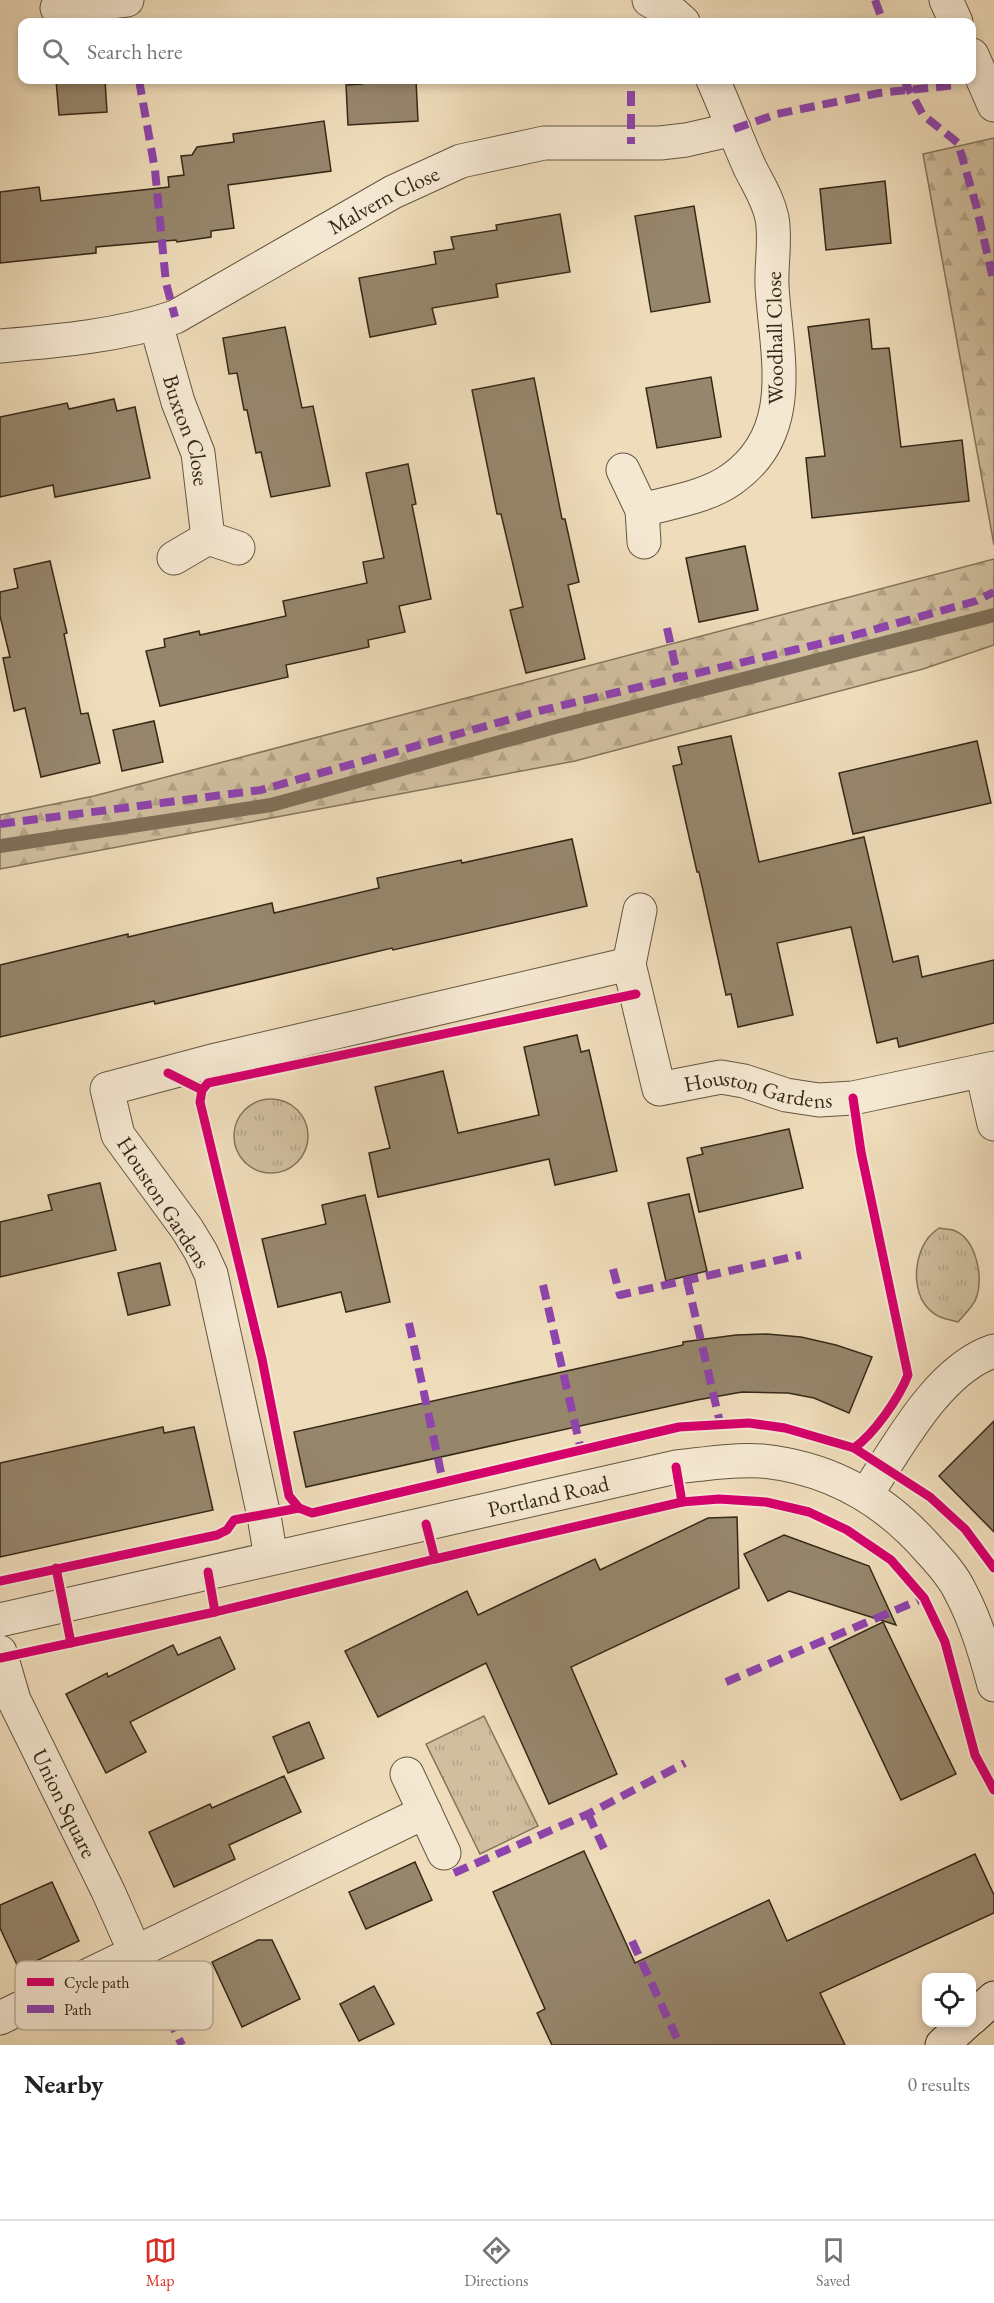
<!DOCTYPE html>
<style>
body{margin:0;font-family:"EB Garamond",serif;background:#f2f2f2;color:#222}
.controls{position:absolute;right:18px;bottom:18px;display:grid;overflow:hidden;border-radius:12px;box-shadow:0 3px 9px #0003}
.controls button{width:54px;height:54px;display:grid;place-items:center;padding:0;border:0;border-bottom:2px solid #e0e0e0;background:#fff;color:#222;font:30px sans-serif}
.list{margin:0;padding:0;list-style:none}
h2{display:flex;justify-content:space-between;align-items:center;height:78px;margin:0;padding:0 24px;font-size:26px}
h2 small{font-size:20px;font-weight:400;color:#767676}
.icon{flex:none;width:33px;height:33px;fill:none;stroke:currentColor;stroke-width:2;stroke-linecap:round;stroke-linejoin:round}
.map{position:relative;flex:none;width:994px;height:2045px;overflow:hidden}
.search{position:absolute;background:#fff;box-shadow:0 3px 9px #0003;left:18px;right:18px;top:18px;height:66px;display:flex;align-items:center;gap:15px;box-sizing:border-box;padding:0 21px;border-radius:12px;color:#767676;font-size:22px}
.sheet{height:174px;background:#fff}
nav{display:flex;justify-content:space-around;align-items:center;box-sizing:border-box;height:84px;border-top:2px solid #e0e0e0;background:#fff;font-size:16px;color:#767676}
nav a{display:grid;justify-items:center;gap:3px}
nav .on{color:#d93025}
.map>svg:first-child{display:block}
</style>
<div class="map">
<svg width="994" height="2045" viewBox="0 0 994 2045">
<defs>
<pattern id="grass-tufts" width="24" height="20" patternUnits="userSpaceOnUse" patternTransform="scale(1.5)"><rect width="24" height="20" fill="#d0be9e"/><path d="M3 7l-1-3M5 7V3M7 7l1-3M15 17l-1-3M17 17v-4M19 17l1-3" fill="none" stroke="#b3a387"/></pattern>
<pattern id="forest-firs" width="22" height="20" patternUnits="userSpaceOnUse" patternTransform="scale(1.5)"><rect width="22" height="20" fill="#d0be9e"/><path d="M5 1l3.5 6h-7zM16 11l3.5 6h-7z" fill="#b3a387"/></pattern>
</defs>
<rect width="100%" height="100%" fill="#efdcba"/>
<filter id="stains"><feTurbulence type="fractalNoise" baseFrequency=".00333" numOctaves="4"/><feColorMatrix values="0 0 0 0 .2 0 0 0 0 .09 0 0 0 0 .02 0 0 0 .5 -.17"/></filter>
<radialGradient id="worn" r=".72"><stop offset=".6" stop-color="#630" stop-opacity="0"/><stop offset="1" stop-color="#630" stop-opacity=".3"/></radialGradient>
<!-- grass -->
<g fill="url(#grass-tufts)" stroke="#83745a" stroke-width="1.5">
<circle cx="271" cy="1136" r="37"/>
<path d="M 939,1228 C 943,1229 948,1229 953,1230 C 976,1238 983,1275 977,1296 C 974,1306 965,1314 958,1322 C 952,1320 945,1319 940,1317 C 911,1303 911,1261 928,1238 C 931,1234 935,1231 939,1228 Z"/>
<polygon points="484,1716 538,1826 480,1854 426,1744"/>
</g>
<!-- forest -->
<g fill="url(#forest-firs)" stroke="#83745a" stroke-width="1.5">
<polygon points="994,138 994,545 923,154"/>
<polygon points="994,559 994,645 923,669 575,761 0,869 0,815 94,796"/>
</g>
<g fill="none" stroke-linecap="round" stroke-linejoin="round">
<!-- stream -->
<polyline stroke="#7f7058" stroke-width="14" points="0,846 271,805 555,727 994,615"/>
</g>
<!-- building -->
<g fill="#96866c" stroke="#362917" stroke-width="1.5">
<polygon points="56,80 105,80 107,112 59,115"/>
<polygon points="362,80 416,80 418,121 348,125 346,85 362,84"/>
<polygon points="324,121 331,171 228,185 234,228 211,231 211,237 177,242 176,240 96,247 96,253 0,263 0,192 39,187 41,201 169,187 168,177 184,175 181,156 192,155 197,147 234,142 233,134"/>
<polygon points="885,181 891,243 826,250 820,189"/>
<polygon points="694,206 710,302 651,312 635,216"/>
<polygon points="560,214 570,272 496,284 498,297 432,308 436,324 370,337 359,278 436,264 434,252 454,249 451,237 497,230 496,225"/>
<polygon points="869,319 872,349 889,348 901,447 962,440 969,501 812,518 806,458 825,456 808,327"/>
<polygon points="285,327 302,408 313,406 330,486 271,497 261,452 256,453 247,410 244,410 237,373 229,374 223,338"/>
<polygon points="711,377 721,437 657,448 646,388"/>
<polygon points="534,378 562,519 565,519 579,582 568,585 585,659 526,673 510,610 523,607 501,514 497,514 472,390"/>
<polygon points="114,399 117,411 135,407 150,478 55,497 53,485 0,497 0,417 67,403 69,409"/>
<polygon points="408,464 416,504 412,505 431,599 399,606 405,632 368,640 369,647 286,665 288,677 160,706 146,651 165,647 164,639 199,631 200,635 286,616 283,601 367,583 363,562 384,558 366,473"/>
<polygon points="745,546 758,610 699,622 686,558"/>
<polygon points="50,561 67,633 64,634 81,714 88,713 100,763 41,777 25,708 14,711 3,658 10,657 0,616 0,592 18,588 14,569"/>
<polygon points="154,721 163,762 122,771 113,730"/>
<polygon points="731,736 759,862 864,837 893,962 918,956 922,977 994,960 994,1023 899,1047 897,1038 877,1043 851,927 777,943 793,1015 738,1027 731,994 726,995 699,872 697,872 673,766 682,764 678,747"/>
<polygon points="977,741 991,803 853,834 839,773"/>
<polygon points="572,839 587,906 393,950 392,948 155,1004 154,1001 0,1037 0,965 128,934 128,937 272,903 274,913 379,888 377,878 461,860 462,863"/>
<polygon points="577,1035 581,1052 589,1050 617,1171 555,1185 549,1159 378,1197 369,1153 390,1148 375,1087 443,1071 458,1133 539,1115 524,1047"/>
<polygon points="789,1129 803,1188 699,1212 687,1158 703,1154 701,1148"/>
<polygon points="100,1183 116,1250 0,1277 0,1222 52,1210 48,1195"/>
<polygon points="689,1194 707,1271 666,1281 648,1203"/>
<polygon points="365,1195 390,1302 346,1312 341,1292 278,1307 262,1239 326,1224 322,1205"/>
<polygon points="160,1263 170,1305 128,1315 118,1273"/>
<polygon points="767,1334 801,1337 836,1345 872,1357 849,1413 814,1398 788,1393 742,1392 697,1400 306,1487 294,1432 683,1345 683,1342 736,1335"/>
<polygon points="994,1421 994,1532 939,1476"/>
<polygon points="163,1427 164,1433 194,1427 213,1510 0,1557 0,1463"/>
<polygon points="737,1517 739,1588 571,1667 617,1774 549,1804 486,1663 378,1717 345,1651 467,1591 478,1615 595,1559 600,1570 708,1518"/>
<polygon points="784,1535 869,1566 896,1625 789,1591 768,1601 744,1554"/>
<polygon points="883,1622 956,1774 901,1800 829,1648"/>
<polygon points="220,1637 235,1669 130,1722 146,1752 106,1773 66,1694 107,1673 108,1677 173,1645 178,1655"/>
<polygon points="309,1722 324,1758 288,1773 273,1737"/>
<polygon points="284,1776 301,1812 229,1845 235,1859 174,1887 149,1832 210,1804 212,1808"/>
<polygon points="584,1851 635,1963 769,1900 787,1941 975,1854 994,1895 994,1913 820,1993 845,2045 552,2045 537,2013 545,2009 493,1892"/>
<polygon points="415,1862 432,1900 366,1929 349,1892"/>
<polygon points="52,1882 79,1941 19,1969 0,1928 0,1905"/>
<polygon points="258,1940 272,1940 300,1999 242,2027 212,1962"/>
<polygon points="374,1986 394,2024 359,2041 340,2004"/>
</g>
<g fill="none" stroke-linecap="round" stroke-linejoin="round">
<!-- street casing -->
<g stroke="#645640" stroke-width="35">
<g id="street">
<polyline points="649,0 674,14 683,22"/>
<polyline points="946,0 956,22"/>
<polyline points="57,8 127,0"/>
<polyline points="972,55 994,105"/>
<path id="s1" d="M 156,324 L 178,402 L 198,453 L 208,538"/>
<path id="s2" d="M 0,346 C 58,341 119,336 175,317 L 393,192 L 461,161 L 544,143 L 660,143 L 686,140 L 734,129"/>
<polyline points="623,470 642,510 644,542"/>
<path d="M 642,510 C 672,502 707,497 732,479 C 799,432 776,354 772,286 C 771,263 776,240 772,218 C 768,199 758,184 750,168 C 737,139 726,109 713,80"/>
<polyline points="174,558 208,538 238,548"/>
<path id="s3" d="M 640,910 L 629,964 L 659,1089 L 721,1077 L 744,1081 L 786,1095 L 819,1100 L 853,1098 L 994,1068"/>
<polyline points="982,1071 994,1124"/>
<path d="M 866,1495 C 897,1448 938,1369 994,1351"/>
<polyline points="271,1558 264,1516 211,1274 201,1252 187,1229 118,1135 107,1089 216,1060 629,964"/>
<path id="s4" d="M 0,1620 L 676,1467 C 704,1464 733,1459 762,1461 C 830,1468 886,1500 930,1551 C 941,1563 953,1576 960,1591 C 976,1621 985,1652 994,1685"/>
<path id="s5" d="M 0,1652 L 14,1700 L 108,1891 L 135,1952"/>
<polyline points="407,1774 444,1853"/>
<polyline points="0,2018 425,1812"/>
</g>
</g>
<!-- secondary casing -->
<g stroke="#362917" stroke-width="35">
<g id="secondary">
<polyline points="972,2018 994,1998"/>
<polyline points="942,2045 967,2022"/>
</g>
</g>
<!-- street -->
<use href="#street" stroke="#f5e8d2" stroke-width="33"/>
<!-- secondary -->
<use href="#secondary" stroke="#f5e8d2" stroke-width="33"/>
<!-- quiet -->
<g stroke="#8e44ad" stroke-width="8" stroke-dasharray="15 8" stroke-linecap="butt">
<polyline points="875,0 883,22"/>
<polyline points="139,80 155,170 166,283 175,317"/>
<polyline points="904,80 923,115 958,143 976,205 994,283"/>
<polyline points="631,91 631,144"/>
<polyline points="734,129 777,114 879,93 957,85"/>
<polyline points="667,628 678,678"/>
<polyline points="0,824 261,790 539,711 848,637 976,601 994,592"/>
<polyline points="613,1269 620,1295 801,1255"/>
<polyline points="687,1280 720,1423"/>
<polyline points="543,1285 581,1450"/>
<polyline points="409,1323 443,1482"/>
<polyline points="726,1682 924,1598"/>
<polyline points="588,1814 607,1855"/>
<polyline points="454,1873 588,1814 685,1763"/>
<polyline points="632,1941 680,2045"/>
<polyline points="148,1977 182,2045"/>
</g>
<!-- cycleway casing -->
<g stroke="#f5e8d2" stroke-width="13">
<g id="cycleway">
<polyline points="168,1073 202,1090 200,1102 262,1359 289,1496 299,1508 312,1513 679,1427 749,1423 785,1428 854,1448 930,1497 965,1529 994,1568"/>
<polyline points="202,1090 208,1083 636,994"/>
<path d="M 853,1098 L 861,1152 L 908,1375 C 899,1398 874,1434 854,1448"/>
<polyline points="682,1502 719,1499 766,1502 809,1512 847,1530 891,1560 924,1598 945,1642 975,1755 994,1790"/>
<polyline points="435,1559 682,1502 676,1467"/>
<polyline points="56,1568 71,1643"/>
<polyline points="0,1581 217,1535 227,1530 234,1520 299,1508"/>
<polyline points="215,1612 435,1559 426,1524"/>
<polyline points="0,1658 215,1612 208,1572"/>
</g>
</g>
<!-- cycleway -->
<use href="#cycleway" stroke="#d6006c" stroke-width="9"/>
</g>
<g text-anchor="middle" stroke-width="4.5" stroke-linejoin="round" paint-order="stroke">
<!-- street labels -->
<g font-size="22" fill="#362917" stroke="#f5e8d2">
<text dy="8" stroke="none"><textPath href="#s2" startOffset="417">Malvern Close</textPath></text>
<text transform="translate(774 338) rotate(-91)" y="8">Woodhall Close</text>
<text dy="8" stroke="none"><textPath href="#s1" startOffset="111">Buxton Close</textPath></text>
<text dy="8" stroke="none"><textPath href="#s3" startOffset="285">Houston Gardens</textPath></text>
<text transform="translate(164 1202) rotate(57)" y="8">Houston Gardens</text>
<text dy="8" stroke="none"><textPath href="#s4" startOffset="562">Portland Road</textPath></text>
<text dy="8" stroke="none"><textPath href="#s5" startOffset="165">Union Square</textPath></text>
</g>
</g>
<!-- legend -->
<rect x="15" y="1961" width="198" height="69" rx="9" fill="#f5e8d2" stroke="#bcaf9a" stroke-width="1.5"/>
<rect x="27" y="1978" width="27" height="8" fill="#d6006c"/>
<rect x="27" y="2005" width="27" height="8" fill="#8e44ad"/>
<g font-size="16" fill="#362917">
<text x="64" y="1988">Cycle path</text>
<text x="64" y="2015">Path</text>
</g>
<rect width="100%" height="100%" filter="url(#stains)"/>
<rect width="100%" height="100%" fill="url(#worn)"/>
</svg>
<div class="controls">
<button><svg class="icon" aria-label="locate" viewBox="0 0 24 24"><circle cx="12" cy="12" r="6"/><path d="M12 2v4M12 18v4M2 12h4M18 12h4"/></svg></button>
</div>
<div class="search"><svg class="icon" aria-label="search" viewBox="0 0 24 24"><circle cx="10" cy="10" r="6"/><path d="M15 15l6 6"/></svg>Search here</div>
</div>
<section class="sheet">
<h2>Nearby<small>0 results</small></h2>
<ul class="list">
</ul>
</section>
<nav>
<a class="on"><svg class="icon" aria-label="map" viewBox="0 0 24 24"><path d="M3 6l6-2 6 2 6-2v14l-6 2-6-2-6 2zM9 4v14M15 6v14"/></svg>Map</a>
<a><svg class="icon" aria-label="directions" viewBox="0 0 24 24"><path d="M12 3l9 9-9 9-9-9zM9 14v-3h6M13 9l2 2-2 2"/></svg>Directions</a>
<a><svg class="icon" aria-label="saved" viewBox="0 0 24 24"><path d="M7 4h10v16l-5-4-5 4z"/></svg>Saved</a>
</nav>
